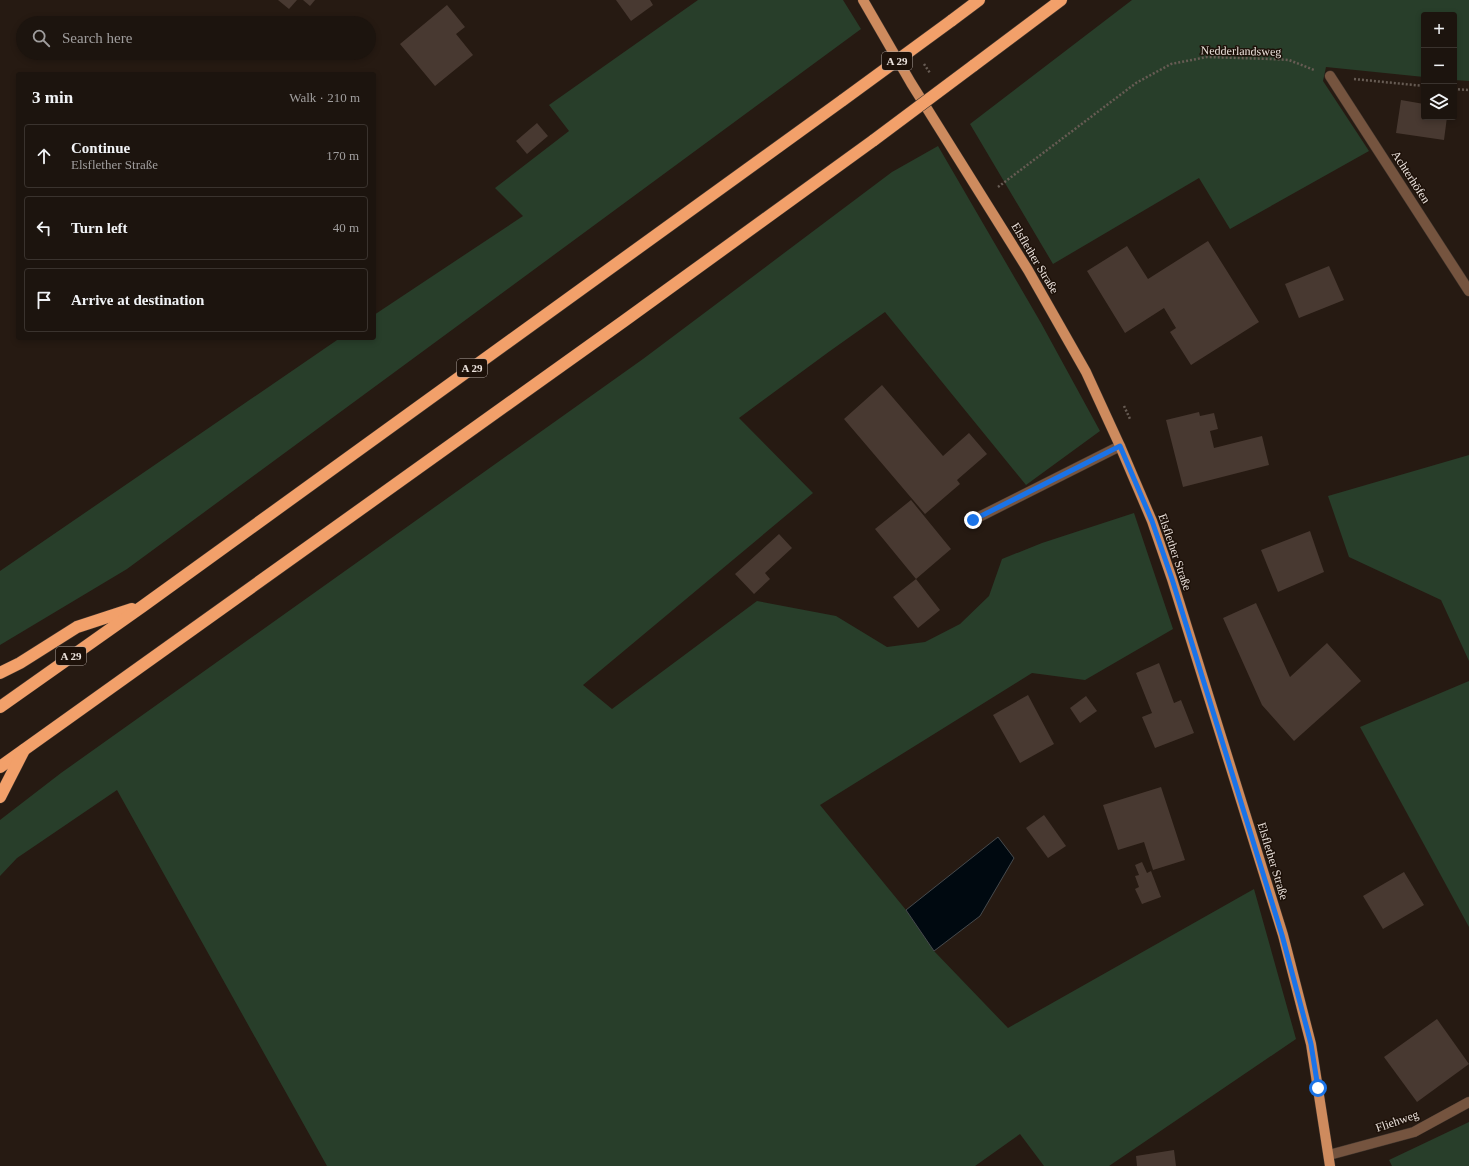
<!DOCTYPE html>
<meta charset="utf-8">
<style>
body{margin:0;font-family:Georgia,serif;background:#29211c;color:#f1f3f6}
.controls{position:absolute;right:12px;top:12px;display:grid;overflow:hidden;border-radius:4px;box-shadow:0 2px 6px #0003}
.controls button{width:36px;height:36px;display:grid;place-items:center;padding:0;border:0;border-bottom:1px solid #3a332e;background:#1c140e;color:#f1f3f6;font:20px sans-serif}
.stop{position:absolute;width:12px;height:12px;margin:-9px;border:3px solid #1a73e8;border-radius:50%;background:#fff}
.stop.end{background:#1a73e8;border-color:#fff;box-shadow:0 1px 4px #0008}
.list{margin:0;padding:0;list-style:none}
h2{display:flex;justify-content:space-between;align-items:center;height:52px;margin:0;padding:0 16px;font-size:17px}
h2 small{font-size:13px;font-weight:400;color:#a09e9e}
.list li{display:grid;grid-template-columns:26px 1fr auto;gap:12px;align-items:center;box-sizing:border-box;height:64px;margin:0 8px 8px;padding:0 8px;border:1px solid #3a332e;border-radius:4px}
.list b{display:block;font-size:15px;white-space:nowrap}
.list p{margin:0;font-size:13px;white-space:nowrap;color:#a09e9e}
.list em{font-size:13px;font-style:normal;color:#a09e9e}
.icon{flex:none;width:22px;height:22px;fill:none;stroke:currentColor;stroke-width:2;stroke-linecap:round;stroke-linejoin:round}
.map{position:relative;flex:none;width:1469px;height:1166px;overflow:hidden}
.search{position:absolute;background:#1c140e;box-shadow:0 2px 6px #0003;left:16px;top:16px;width:360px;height:44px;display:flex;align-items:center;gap:10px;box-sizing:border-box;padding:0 14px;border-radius:22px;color:#a09e9e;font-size:15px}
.panel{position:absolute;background:#1c140e;box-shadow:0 2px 6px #0003;left:16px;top:72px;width:360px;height:268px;border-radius:4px}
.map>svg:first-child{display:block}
</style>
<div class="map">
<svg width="1469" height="1166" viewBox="0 0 1469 1166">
<rect width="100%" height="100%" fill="#261a12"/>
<!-- green -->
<g fill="#283e2a">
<polygon points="698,0 843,0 861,29 127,569 0,645 0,571 340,338 374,338 374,315 523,216 495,188 569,131 549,105"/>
<polygon points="1132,0 1469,0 1469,81 1454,80 1454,15 1424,15 1424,77 1326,67 1323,81 1369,151 1230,229 1199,178 1053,264 970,124"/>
<polygon points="938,146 1041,323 1100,431 1026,485 885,312 830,351 739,418 813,493 583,685 612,709 757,601 836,616 887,647 925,642 960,624 989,596 1002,559 1042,543 1134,513 1173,629 1085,680 1032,673 820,805 906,910 934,951 1008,1028 1254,889 1296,1039 1109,1166 1044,1166 1020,1134 975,1166 327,1166 117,790 17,858 0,876 0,820 61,773 643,359 892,172"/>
<polygon points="1469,455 1469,661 1441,600 1349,557 1328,496"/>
<polygon points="1469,681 1469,927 1360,727"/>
<polygon points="1469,1122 1469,1166 1392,1166 1389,1160"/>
</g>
<!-- water -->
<polygon fill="#000910" stroke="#464a4d" points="998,837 1014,858 980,916 934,951 906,910"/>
<!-- building -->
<g fill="#483931">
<polygon points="278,0 297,0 289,9"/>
<polygon points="303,0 315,0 310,6"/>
<polygon points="616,0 650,0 653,5 631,21"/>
<polygon points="447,5 465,27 456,34 473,55 435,86 400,44"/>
<polygon points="1401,100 1424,104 1424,117 1447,117 1444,140 1396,133"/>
<polygon points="537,123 548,136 527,154 516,141"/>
<polygon points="1208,241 1259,322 1191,365 1170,332 1176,328 1164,308 1125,333 1087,271 1127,246 1148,279"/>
<polygon points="1329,266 1344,300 1299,318 1285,284"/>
<polygon points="882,385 943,456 969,433 987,454 957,480 960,484 925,514 844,419"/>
<polygon points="1199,412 1200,416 1214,413 1218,429 1210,431 1214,448 1262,436 1269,465 1183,487 1166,420"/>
<polygon points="911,500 951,549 916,579 940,610 918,628 893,597 916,579 875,529"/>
<polygon points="1310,531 1324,572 1278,592 1261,550"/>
<polygon points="779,534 792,548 765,573 770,579 754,594 735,574"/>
<polygon points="1256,603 1290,677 1327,643 1361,681 1294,741 1262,705 1223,618"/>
<polygon points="1159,663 1174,703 1181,700 1194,733 1155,748 1142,717 1152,713 1136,673"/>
<polygon points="1028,695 1054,744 1020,763 993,715"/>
<polygon points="1086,696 1097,711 1080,723 1070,708"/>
<polygon points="1161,787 1185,860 1153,870 1144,842 1118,850 1103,805"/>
<polygon points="1044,815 1066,846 1048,858 1026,828"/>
<polygon points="1142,862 1147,873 1151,871 1161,897 1142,904 1135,889 1139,887 1135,876 1139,875 1135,865"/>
<polygon points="1404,872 1424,905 1383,929 1363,896"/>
<polygon points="1437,1019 1469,1064 1417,1102 1384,1057"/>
<polygon points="1174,1150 1176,1166 1137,1166 1136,1156"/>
</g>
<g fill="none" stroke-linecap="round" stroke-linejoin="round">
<!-- minor casing -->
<g stroke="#42362e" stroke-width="11">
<g id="minor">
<polyline points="1330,76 1469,291"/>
<polyline points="973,520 1120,446"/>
<polyline points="1329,1155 1414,1132 1469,1102"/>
</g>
</g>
<!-- major casing -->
<g stroke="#42362e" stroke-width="11">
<polyline id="major" points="863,0 911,83 1028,270 1086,372 1120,446 1152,521 1172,579 1283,935 1311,1044 1330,1166"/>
</g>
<!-- highway casing -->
<g stroke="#42362e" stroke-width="13">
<g id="highway">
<polyline points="951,21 979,0"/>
<polyline points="973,66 1061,0"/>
<polyline points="0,673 20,663 77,627 132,609"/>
<polyline points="0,707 143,606 843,100"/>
<polyline points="0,767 624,321 874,140"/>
<polyline points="0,797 24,750"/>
</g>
</g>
<!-- path -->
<g stroke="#675c54" stroke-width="2.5" stroke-dasharray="2 2" stroke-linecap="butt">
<polyline points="924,64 930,73"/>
<polyline points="1354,79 1424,86"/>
<polyline points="1454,89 1469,90"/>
<polyline points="998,187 1136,83 1171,64 1207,57 1271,59 1289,60 1314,70"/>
<polyline points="1124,406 1130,419"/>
</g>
<!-- minor -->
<use href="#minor" stroke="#75543f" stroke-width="10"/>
<!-- major -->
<use href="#major" stroke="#ce8b5e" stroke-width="10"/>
<!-- highway -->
<use href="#highway" stroke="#f2a06a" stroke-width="12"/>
<!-- highway-bridge casing -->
<g stroke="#42362e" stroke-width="13" stroke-linecap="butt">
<g id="highway-bridge">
<polyline points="843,100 951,21"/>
<polyline points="874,140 973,66"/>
</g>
</g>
<!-- highway-bridge -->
<use href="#highway-bridge" stroke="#f2a06a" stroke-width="12"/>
</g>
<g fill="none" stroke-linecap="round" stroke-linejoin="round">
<!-- route -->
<polyline stroke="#1a73e8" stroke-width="5" points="973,520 1120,446 1152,521 1172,579 1282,935 1311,1044 1318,1088"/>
</g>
<g text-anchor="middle" stroke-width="3" stroke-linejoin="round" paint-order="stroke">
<!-- shield labels -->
<g fill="#1d1109" stroke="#ada39d" stroke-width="1">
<rect x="882" y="52" width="30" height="18" rx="3"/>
<rect x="457" y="359" width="30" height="18" rx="3"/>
<rect x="56" y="647" width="30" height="18" rx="3"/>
</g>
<g font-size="11" font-weight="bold" fill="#ebe2dc">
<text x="897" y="65">A 29</text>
<text x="472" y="372">A 29</text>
<text x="71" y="660">A 29</text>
</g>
<!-- street labels -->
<g font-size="12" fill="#ebe2dc" stroke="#1d1109">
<text transform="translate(1241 51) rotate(1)" y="4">Nedderlandsweg</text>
<text transform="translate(1411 177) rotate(57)" y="4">Achterhöfen</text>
<text transform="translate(1035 258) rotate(59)" y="4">Elsflether Straße</text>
<text transform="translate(1175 552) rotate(71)" y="4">Elsflether Straße</text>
<text transform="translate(1273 861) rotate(73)" y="4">Elsflether Straße</text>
<text transform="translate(1397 1121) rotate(-19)" y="4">Fliehweg</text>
</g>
</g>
</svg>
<div class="controls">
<button>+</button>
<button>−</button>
<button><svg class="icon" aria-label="layers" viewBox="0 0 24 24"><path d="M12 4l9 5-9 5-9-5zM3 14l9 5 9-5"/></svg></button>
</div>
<div class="stop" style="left:1318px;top:1088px"></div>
<div class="stop end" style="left:973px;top:520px"></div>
<div class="search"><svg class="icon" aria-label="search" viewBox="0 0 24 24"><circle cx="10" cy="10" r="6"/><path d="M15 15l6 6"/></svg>Search here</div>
<section class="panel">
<h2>3 min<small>Walk · 210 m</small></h2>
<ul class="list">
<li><svg class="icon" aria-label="ahead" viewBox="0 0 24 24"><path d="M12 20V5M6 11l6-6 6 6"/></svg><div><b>Continue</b><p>Elsflether Straße</p></div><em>170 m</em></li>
<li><svg class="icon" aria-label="left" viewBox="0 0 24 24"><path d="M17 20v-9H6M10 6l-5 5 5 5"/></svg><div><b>Turn left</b></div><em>40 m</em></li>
<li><svg class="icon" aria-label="arrive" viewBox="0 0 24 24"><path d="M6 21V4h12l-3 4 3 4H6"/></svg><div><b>Arrive at destination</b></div></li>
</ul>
</section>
</div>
